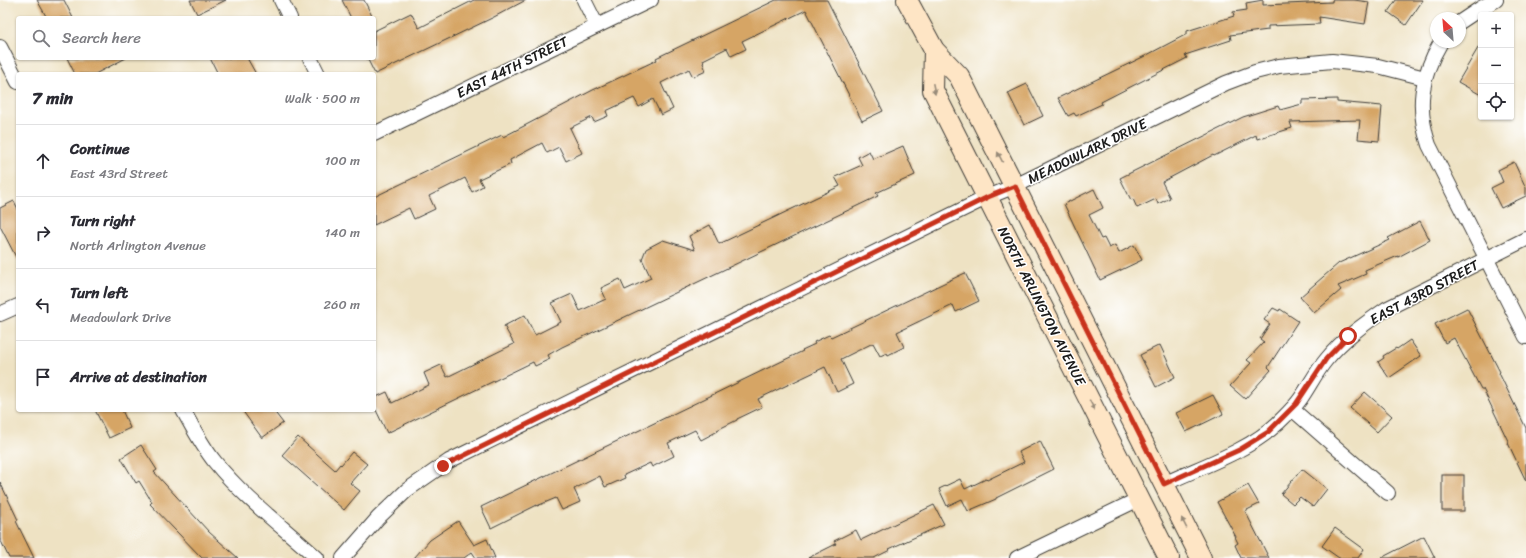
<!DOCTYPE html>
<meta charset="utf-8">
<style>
body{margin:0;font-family:Sriracha,sans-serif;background:#f2f2f3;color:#2b2b33}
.controls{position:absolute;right:12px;top:12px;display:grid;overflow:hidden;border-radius:4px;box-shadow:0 1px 3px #0004}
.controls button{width:36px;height:36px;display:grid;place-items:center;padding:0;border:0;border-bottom:1px solid #e1e1e2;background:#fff;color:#2b2b33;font:20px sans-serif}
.compass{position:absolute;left:1430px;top:12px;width:36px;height:36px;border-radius:50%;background:#fff;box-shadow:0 1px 3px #0004;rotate:334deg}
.stop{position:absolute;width:12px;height:12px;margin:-9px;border:3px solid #c8321e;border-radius:50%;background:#fff}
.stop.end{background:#c8321e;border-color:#fff;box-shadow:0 1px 4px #0008}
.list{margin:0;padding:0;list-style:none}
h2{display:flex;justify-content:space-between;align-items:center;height:52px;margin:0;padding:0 16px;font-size:17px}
h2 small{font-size:13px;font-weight:400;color:#7c7c81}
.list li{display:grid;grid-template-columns:26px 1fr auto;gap:12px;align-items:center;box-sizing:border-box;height:72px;padding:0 16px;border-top:1px solid #e1e1e2}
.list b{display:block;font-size:15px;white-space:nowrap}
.list p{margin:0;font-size:13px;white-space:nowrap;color:#7c7c81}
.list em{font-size:13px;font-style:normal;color:#7c7c81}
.icon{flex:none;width:22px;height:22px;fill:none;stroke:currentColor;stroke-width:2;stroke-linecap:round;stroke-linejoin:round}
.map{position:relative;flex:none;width:1526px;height:558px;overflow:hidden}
.search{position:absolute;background:#fff;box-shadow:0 1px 3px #0004;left:16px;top:16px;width:360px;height:44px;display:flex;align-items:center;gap:10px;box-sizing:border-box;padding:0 14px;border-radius:4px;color:#7c7c81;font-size:15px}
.panel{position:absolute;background:#fff;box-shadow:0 1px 3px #0004;left:16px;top:72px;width:360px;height:340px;border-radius:4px}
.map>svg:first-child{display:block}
</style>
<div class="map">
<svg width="1526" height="558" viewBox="0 0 1526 558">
<rect width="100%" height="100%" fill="#fff"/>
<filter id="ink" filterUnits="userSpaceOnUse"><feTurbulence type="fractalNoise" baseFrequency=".025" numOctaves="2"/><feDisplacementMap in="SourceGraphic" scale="8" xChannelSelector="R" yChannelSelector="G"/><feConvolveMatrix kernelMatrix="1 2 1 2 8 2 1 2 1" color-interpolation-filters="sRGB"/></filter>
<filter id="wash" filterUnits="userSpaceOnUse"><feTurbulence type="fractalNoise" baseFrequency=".012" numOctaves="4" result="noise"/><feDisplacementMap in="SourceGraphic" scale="16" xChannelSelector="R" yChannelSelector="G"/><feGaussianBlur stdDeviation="0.9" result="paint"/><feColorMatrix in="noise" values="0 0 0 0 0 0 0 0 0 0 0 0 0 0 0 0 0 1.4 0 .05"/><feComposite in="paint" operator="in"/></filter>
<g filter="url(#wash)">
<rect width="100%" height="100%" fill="#eee2c3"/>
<g id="blocks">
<!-- building -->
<g fill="#d6a565">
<polygon points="37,0 64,0 73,18 47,18"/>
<polygon points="190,0 226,0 197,14"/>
<polygon points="342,0 364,0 373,18 351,18"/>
<polygon points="474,0 526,0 492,18 375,74 367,58 374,58 374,31 411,13 419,28"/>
<polygon points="776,0 827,0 883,111 862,121 806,10 742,41 746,49 731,56 727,48 703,60 704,62 703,63 706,71 693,77 689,69 661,83 673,109 661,115 653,99 639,107 634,98 606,111 608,116 594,122 592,117 570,128 582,153 566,161 559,147 547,153 542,143 510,160 511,164 479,179 483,186 472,192 465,178 429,196 435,209 414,219 409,208 374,225 374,197 502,135 503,137 593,90 657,60 656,58"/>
<polygon points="1263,0 1263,5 1332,2 1332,0 1354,0 1369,2 1365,24 1319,17 1320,24 1268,26 1268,30 1230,35 1231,40 1185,55 1187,58 1101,102 1102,104 1076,116 1074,113 1068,116 1058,98 1145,56 1187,34 1187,31 1234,16 1233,12 1247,10 1246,3"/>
<polygon points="1396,0 1423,0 1406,25 1388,12"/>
<polygon points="1481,43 1481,95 1458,82"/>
<polygon points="67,58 126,58 95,74 75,74"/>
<polygon points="210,58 247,58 256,74 218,74"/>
<polygon points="1027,84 1043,116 1024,125 1008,93"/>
<polygon points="1337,99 1337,102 1382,106 1379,141 1358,139 1360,120 1290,122 1292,128 1257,139 1256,135 1214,156 1213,155 1162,182 1170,198 1158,204 1156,199 1137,208 1133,199 1131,200 1120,178 1243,117 1278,106 1280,110 1302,104 1302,100"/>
<polygon points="903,146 915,175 876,193 878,196 562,347 548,355 550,359 535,366 533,362 387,433 374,406 374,398 387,392 392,403 429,385 424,373 441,365 447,377 514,344 504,326 525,315 535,335 561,322 552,303 572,294 580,311 606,299 601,288 620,279 625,290 651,278 642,259 646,249 663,240 695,250 689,236 710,225 719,244 840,186 835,177 862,165 858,157 869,151 873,159"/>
<polygon points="1514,162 1526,188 1526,196 1501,208 1491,188 1503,182 1498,170"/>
<polygon points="1094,189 1103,208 1089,215 1101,239 1104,238 1109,248 1115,245 1119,253 1134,245 1142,260 1100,280 1064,204"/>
<polygon points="14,201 18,209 18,261 0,226 0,208"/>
<polygon points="1420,221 1430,240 1398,257 1398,256 1365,270 1366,274 1338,286 1341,290 1314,313 1300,297 1339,263 1390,240 1388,238"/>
<polygon points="965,273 979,301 956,312 953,305 897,332 904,347 888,355 887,353 880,356 873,343 841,359 853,384 837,392 825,367 758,399 762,407 737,419 737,420 717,430 718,431 701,440 695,430 668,443 674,456 652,467 650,463 624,475 625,478 605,487 600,476 574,489 580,502 562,510 556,498 537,506 537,505 491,528 481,507 803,351 802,350 815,344 814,342 829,335 831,337"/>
<polygon points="1273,308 1279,311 1280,309 1298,321 1268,367 1271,370 1245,399 1230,386 1251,363 1247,360 1264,342 1260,339 1270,324 1264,320"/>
<polygon points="1467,308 1500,372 1499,373 1526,428 1526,481 1508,443 1509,443 1483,389 1481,389 1454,338 1445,343 1435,324"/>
<polygon points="1410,340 1421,356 1389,378 1378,362 1384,358 1383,356 1396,348 1397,349"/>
<polygon points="1160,345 1175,377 1156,387 1140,355"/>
<polygon points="1365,392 1392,416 1377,432 1350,408"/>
<polygon points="1213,395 1223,414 1186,432 1176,413"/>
<polygon points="95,410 122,410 130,428 109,438"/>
<polygon points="242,410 273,410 283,423 262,438"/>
<polygon points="298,437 335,470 340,464 341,465 352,452 367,464 350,483 360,491 344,510 282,455"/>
<polygon points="1040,441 1054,469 996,498 996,499 968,511 962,499 947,506 939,489 960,479 965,489 986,479 987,480 1024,462 1019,452"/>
<polygon points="141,445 157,470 154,472 209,532 238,558 202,558 150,504 152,502 139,481 136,483 121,458"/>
<polygon points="1302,469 1327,489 1313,507 1300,497 1293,504 1281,494"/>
<rect x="1442" y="475" width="22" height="36"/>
<polygon points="0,482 18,520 16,521 34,558 9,558 0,539"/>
<polygon points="1248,485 1259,504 1245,511 1269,558 1241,558 1235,545 1238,543 1235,537 1236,537 1217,502"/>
<polygon points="934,505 944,524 889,549 890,550 874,558 808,558 836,544 834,541 856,530 861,540"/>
<polygon points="458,521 474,545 487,539 495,558 476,558 472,552 464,558 414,558 430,540"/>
<polygon points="1335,528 1364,549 1358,558 1339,558 1322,546"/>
<polygon points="1424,536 1435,558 1381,558"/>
</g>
</g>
</g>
<g filter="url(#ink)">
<use href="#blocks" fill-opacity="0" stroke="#3c3a35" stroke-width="1"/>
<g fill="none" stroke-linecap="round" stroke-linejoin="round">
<!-- minor casing -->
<g stroke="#3c3a35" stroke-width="16">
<g id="minor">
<polyline points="281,0 290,18"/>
<polyline points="584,0 597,26"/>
<polyline points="1460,22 1481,8 1496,0"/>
<path d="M 1441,42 C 1421,76 1416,107 1429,145 L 1526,337"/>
<polyline points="0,47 18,82"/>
<polyline points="310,58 318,74"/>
<polyline points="374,134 651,0"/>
<polyline points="0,314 18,306"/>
<polyline points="1292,409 1388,493"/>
<path d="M 183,410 C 193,428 202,446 215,462 C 244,498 283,527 317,558"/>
<path d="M 1164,484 C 1202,466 1247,452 1278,423 C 1286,415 1295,407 1301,398 C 1310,385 1316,372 1326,360 C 1343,339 1364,324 1386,309 L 1526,239"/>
<polyline points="343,558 378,518 407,490 449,461 988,197 1015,186 1226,83 1255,72 1279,66 1332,61 1378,66 1425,78"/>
<polyline points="1017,558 1139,499"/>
</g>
</g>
<!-- secondary casing -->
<g stroke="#3c3a35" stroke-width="22">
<g id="secondary">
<polyline points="907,0 934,50 959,76 1201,558"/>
<polyline points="934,50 933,90 1169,558"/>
</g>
</g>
<!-- minor -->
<use href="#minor" stroke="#fff" stroke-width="14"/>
<!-- secondary -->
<use href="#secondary" stroke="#fee5c5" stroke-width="20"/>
</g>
<!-- one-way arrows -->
<defs><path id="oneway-solid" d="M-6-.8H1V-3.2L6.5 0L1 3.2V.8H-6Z"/></defs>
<g fill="#988b79">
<use href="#oneway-solid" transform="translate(934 89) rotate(78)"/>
<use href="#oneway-solid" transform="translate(1000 157) rotate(-117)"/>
<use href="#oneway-solid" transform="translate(1092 405) rotate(63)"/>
<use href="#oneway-solid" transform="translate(1184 523) rotate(-117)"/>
</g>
</g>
<g fill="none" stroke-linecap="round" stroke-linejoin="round" filter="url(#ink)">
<!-- route -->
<polyline stroke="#c8321e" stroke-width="5" points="443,466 988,197 1015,186 1164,484 1239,450 1268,432 1296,404 1326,359 1348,336"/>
</g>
<g text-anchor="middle" stroke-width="3" stroke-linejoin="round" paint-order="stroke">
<!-- street labels -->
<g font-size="14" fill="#1c1c1c" stroke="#fff">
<text transform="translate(512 67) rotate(-26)" y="5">EAST 44TH STREET</text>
<text transform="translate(1087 151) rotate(-26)" y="5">MEADOWLARK DRIVE</text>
<text transform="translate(1424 292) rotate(-28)" y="5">EAST 43RD STREET</text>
<text transform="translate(1042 306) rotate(63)" y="5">NORTH ARLINGTON AVENUE</text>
</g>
</g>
</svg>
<div class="controls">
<button>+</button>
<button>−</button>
<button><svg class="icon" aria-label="locate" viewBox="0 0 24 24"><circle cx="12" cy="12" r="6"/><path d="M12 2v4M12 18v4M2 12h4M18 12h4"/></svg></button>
</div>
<svg class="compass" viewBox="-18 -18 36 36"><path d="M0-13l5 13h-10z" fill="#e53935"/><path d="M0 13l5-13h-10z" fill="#7c7c81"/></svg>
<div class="stop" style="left:1348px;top:336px"></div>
<div class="stop end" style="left:443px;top:466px"></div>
<div class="search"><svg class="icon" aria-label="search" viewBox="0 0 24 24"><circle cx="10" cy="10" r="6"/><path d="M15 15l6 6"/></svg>Search here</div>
<section class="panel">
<h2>7 min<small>Walk · 500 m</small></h2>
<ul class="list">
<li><svg class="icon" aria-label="ahead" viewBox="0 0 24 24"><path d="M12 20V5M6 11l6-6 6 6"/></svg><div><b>Continue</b><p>East 43rd Street</p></div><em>100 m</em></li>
<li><svg class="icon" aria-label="right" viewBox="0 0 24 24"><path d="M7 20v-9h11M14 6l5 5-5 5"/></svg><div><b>Turn right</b><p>North Arlington Avenue</p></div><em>140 m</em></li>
<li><svg class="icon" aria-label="left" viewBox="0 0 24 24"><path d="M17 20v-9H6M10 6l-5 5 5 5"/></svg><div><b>Turn left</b><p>Meadowlark Drive</p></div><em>260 m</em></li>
<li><svg class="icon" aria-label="arrive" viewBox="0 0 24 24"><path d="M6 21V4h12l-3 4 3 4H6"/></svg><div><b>Arrive at destination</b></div></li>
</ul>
</section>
</div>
